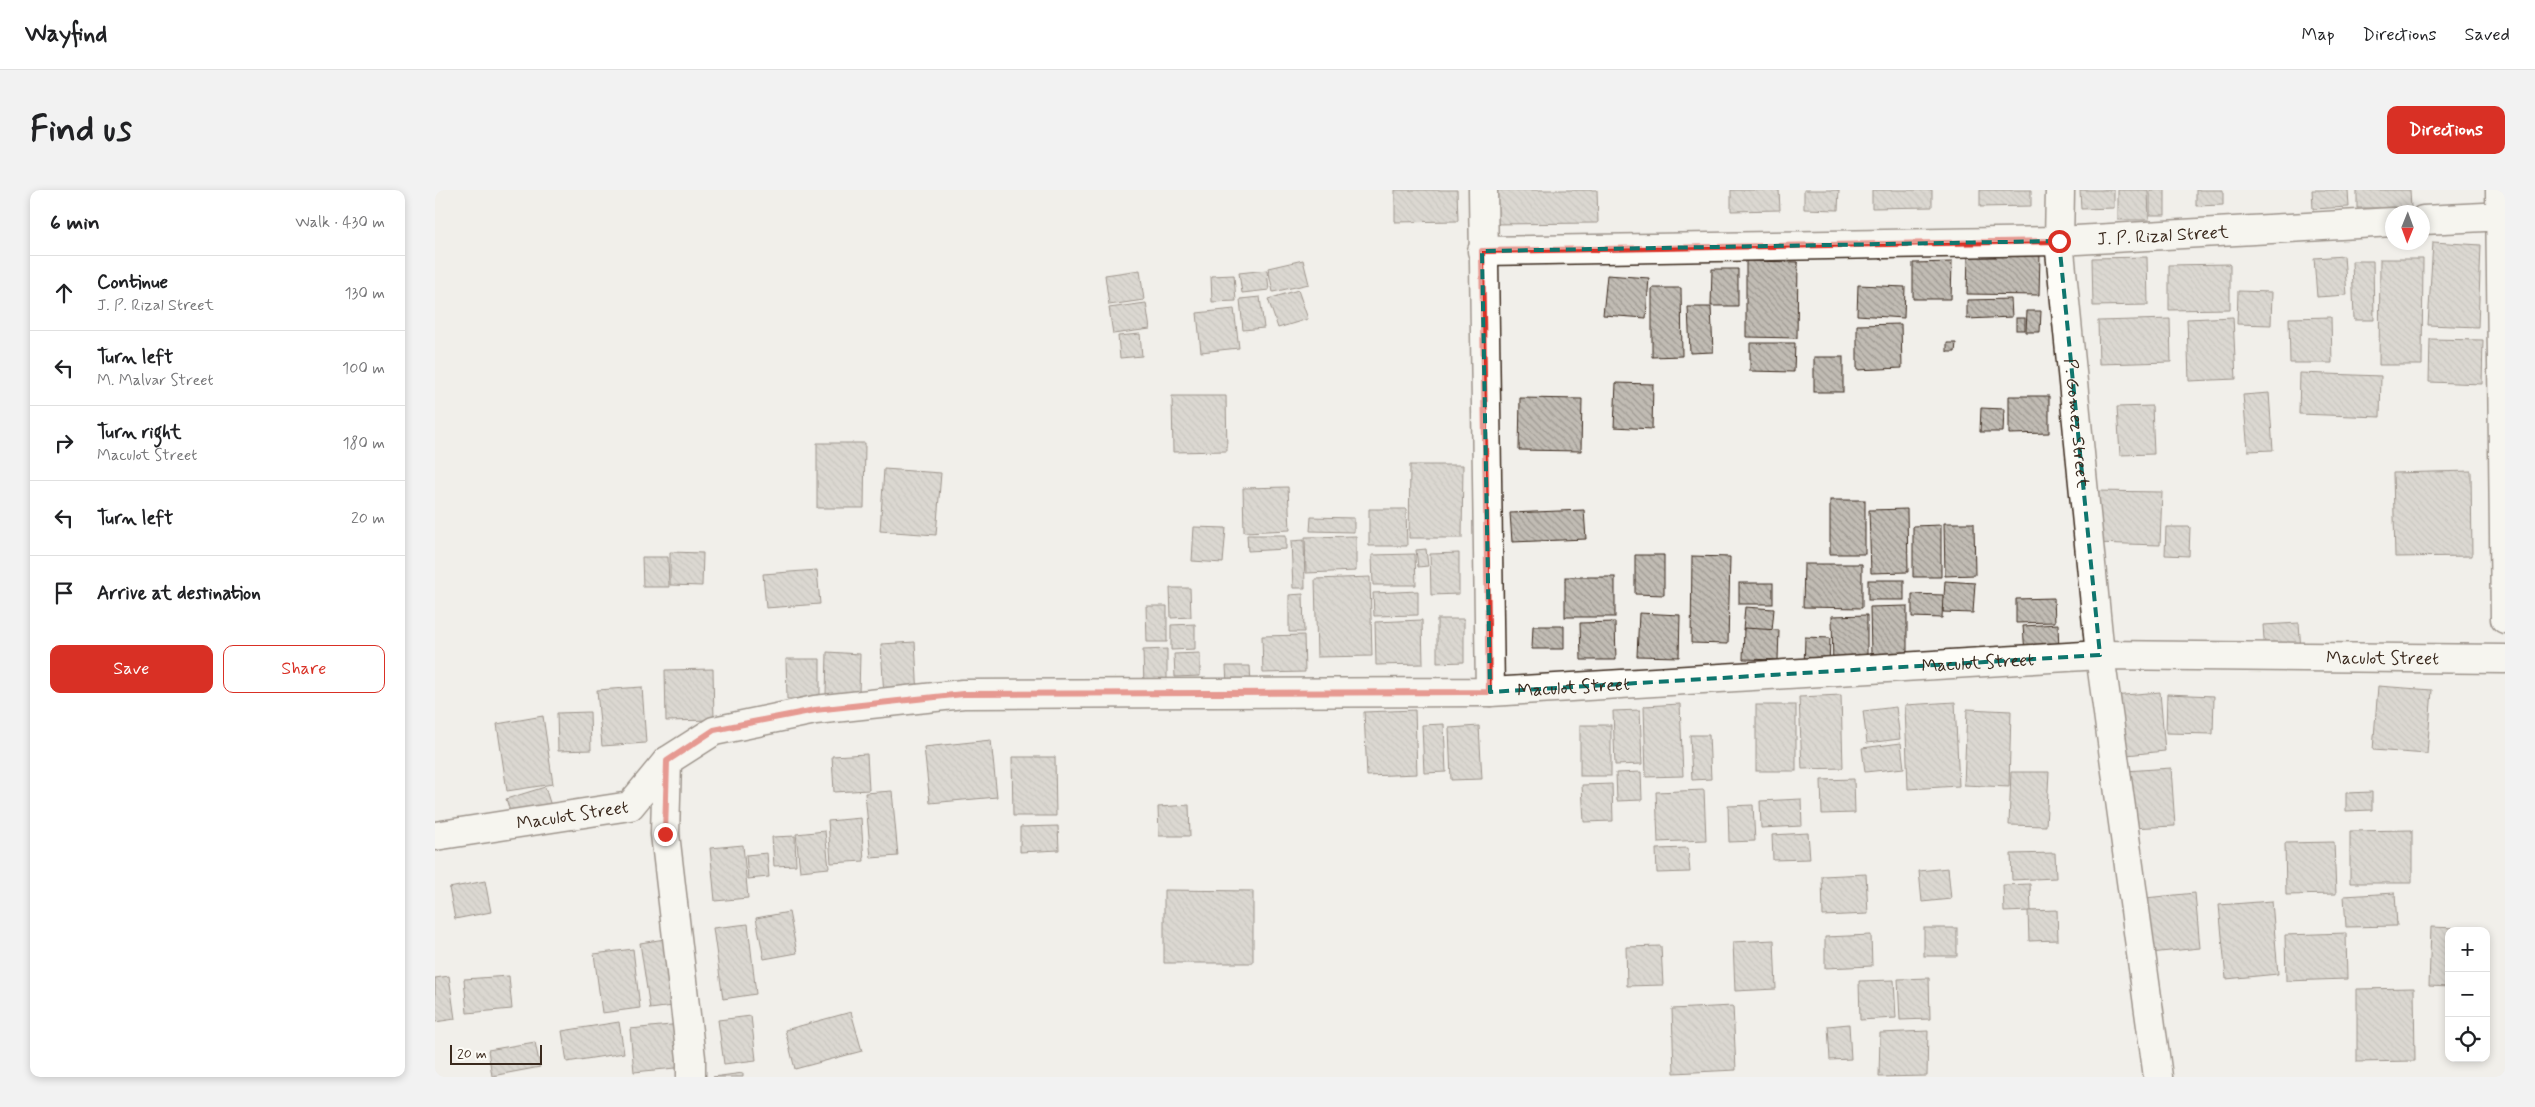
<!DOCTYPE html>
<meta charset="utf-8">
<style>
body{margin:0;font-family:Mynerve,sans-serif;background:#f2f2f2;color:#202124}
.controls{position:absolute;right:15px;bottom:15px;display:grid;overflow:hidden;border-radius:10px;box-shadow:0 2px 8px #0003}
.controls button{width:45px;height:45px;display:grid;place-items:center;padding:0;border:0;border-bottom:1px solid #e0e0e0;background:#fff;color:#202124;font:25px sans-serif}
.compass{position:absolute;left:1950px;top:15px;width:45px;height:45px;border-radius:50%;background:#fff;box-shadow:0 2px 8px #0003;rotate:181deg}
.scale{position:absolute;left:15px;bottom:12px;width:92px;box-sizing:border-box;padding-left:5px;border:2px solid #3b2a1e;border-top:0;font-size:14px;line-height:18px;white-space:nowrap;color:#3b2a1e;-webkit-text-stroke:4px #fdfcf7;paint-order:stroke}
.stop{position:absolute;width:15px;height:15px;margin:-11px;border:4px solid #d93025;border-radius:50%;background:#fff}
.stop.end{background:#d93025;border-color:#fff;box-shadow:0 1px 5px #0008}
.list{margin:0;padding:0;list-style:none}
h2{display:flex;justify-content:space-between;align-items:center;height:65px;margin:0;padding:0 20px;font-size:21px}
h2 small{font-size:16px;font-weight:400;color:#757577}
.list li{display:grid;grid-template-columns:32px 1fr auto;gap:15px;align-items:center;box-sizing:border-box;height:75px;padding:0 20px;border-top:1px solid #e0e0e0}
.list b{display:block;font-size:19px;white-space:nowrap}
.list p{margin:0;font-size:16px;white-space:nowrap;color:#757577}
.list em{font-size:16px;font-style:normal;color:#757577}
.actions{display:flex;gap:10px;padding:15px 20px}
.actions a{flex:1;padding:11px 0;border:1px solid #d93025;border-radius:10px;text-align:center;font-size:18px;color:#d93025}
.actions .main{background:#d93025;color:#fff}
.icon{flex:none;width:28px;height:28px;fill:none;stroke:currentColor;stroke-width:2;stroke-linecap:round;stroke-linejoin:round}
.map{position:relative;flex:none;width:2070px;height:887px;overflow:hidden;border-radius:10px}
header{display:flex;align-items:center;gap:30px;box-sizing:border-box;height:70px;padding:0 25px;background:#fff;border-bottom:1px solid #e0e0e0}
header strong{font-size:24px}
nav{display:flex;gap:28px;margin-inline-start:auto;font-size:18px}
.intro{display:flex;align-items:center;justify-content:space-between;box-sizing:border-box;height:120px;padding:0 30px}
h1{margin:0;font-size:35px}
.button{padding:12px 22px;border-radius:10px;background:#d93025;color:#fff;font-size:18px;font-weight:700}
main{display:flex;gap:30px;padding:0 30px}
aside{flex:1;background:#fff;border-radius:10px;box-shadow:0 2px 8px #0003}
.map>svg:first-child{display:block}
</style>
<header>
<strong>Wayfind</strong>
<nav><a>Map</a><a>Directions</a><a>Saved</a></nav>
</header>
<div class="intro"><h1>Find us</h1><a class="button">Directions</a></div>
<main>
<aside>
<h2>6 min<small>Walk · 430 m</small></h2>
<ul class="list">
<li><svg class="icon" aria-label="ahead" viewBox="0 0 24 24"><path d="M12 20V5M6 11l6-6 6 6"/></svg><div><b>Continue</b><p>J. P. Rizal Street</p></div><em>130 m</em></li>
<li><svg class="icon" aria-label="left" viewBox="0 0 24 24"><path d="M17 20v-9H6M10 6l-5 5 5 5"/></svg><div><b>Turn left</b><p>M. Malvar Street</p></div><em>100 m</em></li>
<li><svg class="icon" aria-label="right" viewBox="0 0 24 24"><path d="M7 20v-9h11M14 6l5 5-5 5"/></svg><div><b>Turn right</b><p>Maculot Street</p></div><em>180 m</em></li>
<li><svg class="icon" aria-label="left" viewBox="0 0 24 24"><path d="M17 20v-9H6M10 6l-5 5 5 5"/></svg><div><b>Turn left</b></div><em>20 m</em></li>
<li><svg class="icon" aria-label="arrive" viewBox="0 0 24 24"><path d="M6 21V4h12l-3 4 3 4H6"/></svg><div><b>Arrive at destination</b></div></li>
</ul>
<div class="actions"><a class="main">Save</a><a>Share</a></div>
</aside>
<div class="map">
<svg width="2070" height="887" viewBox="0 0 2070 887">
<defs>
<pattern id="building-back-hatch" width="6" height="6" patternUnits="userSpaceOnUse" patternTransform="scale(1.25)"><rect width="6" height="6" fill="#c1bcb4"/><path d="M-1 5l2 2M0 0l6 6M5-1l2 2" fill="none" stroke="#9e9992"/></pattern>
</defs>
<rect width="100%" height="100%" fill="#f1efea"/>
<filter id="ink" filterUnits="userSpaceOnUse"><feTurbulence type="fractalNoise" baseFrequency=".02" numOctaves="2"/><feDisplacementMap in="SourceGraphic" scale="10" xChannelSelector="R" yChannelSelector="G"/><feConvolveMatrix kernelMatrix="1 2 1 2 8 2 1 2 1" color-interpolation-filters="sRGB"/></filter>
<g filter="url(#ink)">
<!-- building -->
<g fill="url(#building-back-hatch)" stroke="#3b2a1e">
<polygon points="960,0 1022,0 1023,31 960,32"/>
<polygon points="1057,0 1162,0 1163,33 1058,34"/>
<polygon points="1296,0 1344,0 1345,20 1296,21"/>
<polygon points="1369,0 1404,0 1403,20 1369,19"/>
<polygon points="1437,0 1497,0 1497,17 1437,18"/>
<polygon points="1545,0 1596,0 1596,16 1545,17"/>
<polygon points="1645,0 1679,0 1679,18 1646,19"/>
<polygon points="1683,0 1713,0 1714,30 1683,30"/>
<rect x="1715" y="0" width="15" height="25"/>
<polygon points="1761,0 1788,0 1788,15 1761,16"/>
<polygon points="1877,0 1913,0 1914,17 1878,19"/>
<polygon points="1922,0 1975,0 1976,18 1922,18"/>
<polygon points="1998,52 2046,55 2043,137 1993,135"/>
<polygon points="1533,63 1605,64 1604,105 1532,104"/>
<polygon points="1909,66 1912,105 1882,107 1879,68"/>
<polygon points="1712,67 1713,115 1658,116 1657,68"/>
<polygon points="1945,69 1988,69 1987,175 1944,175"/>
<polygon points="868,70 874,94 838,102 833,78"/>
<polygon points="1311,71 1363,72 1362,148 1311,147"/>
<polygon points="1917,71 1938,71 1939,130 1919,130"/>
<polygon points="1517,72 1516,109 1478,109 1478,73"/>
<polygon points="1795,74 1795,119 1734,120 1734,75"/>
<polygon points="1277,79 1303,79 1303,116 1276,116"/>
<polygon points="705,80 709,110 674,115 670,85"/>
<polygon points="832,80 834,100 807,103 804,83"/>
<polygon points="799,85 801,111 777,112 776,86"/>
<polygon points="1172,85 1214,88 1211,128 1168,125"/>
<polygon points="1423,95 1470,97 1469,128 1422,125"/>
<polygon points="1217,98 1246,98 1247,166 1217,167"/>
<polygon points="863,100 873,129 843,138 833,109"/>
<polygon points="1803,101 1837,102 1836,135 1802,134"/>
<polygon points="825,107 829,138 808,140 805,109"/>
<polygon points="1576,109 1577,127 1532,129 1532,110"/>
<polygon points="711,113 715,139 678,144 674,118"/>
<polygon points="1253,117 1276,117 1278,162 1255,163"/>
<polygon points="799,119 804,158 766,162 762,123"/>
<polygon points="1592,121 1606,121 1605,142 1591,142"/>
<polygon points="1798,127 1801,189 1754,191 1752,129"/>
<polygon points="1896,127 1897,173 1855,173 1854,128"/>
<rect x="1581" y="128" width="9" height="12"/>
<polygon points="1735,129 1736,172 1664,174 1663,131"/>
<polygon points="1466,134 1467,178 1422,180 1422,135"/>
<polygon points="705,144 707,166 685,168 683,146"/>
<polygon points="1995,149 2048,150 2047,194 1994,192"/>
<polygon points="1315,153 1360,153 1359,182 1315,181"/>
<polygon points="1512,153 1521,153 1520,162 1512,162"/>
<rect x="1379" y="167" width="29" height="35"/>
<polygon points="1865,183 1946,186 1945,227 1864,224"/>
<polygon points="1181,193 1218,194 1217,239 1179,237"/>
<polygon points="1834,203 1838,260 1813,261 1808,205"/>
<polygon points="737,206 791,206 792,261 738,262"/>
<polygon points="1574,206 1614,206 1614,243 1574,244"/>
<polygon points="1085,208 1147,209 1146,261 1084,260"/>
<polygon points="1717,216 1719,264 1685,265 1682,217"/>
<polygon points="1546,218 1569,219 1568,242 1545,242"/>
<polygon points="382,253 430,253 429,318 382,318"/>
<polygon points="975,275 1028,275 1027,348 974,348"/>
<polygon points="449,279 506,283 501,345 445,341"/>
<polygon points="2036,281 2037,366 1960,367 1958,283"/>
<polygon points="853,297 855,340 809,342 808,298"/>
<polygon points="1660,301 1727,302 1725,355 1658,353"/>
<rect x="1395" y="310" width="35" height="54"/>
<polygon points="934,319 971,319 972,356 934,356"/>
<polygon points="1472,319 1473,382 1436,383 1434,320"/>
<polygon points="1149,320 1151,349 1077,352 1075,323"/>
<polygon points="876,327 919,328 919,342 875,341"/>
<polygon points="1509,333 1539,333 1540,385 1510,386"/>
<polygon points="1506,335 1506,387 1478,387 1478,336"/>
<polygon points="759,337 791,338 788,373 757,371"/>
<polygon points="1731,337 1755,337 1754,366 1730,365"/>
<polygon points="812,345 851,345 851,359 813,361"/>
<polygon points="921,346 921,381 871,383 870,347"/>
<polygon points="869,350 870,398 858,398 856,351"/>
<polygon points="991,359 993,376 983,377 981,360"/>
<polygon points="235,362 268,363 267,396 235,395"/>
<polygon points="1024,363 1024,404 996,405 995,364"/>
<polygon points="980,364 981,395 938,395 937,365"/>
<polygon points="1200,365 1229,365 1229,405 1200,404"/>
<polygon points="1257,366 1295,367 1293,454 1256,453"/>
<polygon points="207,367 233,367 234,397 208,397"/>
<polygon points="1369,374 1427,374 1427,418 1368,417"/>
<polygon points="382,380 385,414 331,418 328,384"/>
<polygon points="935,387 937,466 882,467 880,389"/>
<rect x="1130" y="387" width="50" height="40"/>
<rect x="1433" y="390" width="36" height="20"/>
<polygon points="1510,391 1540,393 1538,423 1508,422"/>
<rect x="1304" y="393" width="34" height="21"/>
<polygon points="735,398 755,398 756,427 736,428"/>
<polygon points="983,401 983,425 939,426 938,403"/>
<polygon points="868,404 869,442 854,442 854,405"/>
<polygon points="1477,404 1508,405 1507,428 1477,427"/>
<polygon points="1619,408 1620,432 1581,433 1581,409"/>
<polygon points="711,416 732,416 732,452 712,452"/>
<polygon points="1472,416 1472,464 1436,464 1435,417"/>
<polygon points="1310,417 1339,419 1337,441 1308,440"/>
<polygon points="1204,423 1245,425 1244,467 1202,466"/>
<polygon points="1432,425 1432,478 1398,479 1397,426"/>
<polygon points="1002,429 1029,429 1029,472 1002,473"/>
<polygon points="987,430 988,474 941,475 940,432"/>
<polygon points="1180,432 1181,470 1146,470 1145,433"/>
<polygon points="1864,433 1866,460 1830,463 1828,435"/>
<polygon points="760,434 760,459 736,460 736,435"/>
<polygon points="1623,434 1624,462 1590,464 1588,436"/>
<polygon points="1098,436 1129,436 1129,459 1097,459"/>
<polygon points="1309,438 1344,440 1343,470 1308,469"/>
<polygon points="869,445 870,482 828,483 827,446"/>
<polygon points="1370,447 1395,448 1394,478 1369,478"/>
<polygon points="480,452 483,506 449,508 446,454"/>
<polygon points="732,459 732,499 709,499 708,460"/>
<polygon points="392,462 425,464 424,505 391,504"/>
<polygon points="765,463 765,486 740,487 739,464"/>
<polygon points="351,469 385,469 385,508 352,509"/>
<polygon points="791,476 815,476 816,494 792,495"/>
<polygon points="278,479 279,530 231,531 230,480"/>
<polygon points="1943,496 1997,500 1992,564 1938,560"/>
<polygon points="207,497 211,553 167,556 162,500"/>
<polygon points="1725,502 1730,561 1682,566 1677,506"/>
<polygon points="1732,504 1779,506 1778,544 1731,543"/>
<polygon points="1406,505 1408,578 1367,579 1364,507"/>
<polygon points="1520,512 1524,596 1473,599 1470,515"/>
<polygon points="1245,514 1248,586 1211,587 1209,516"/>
<rect x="1321" y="515" width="40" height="66"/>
<polygon points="1461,517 1465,549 1432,553 1428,521"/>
<polygon points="1532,519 1576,521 1574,597 1529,595"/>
<polygon points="980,520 982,584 932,586 929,522"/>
<polygon points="1205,520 1207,574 1180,575 1178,521"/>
<polygon points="155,522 156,560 123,561 122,523"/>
<polygon points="108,526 118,594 72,601 62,534"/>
<polygon points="1009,534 1011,582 989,583 987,535"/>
<rect x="1145" y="535" width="31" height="51"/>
<polygon points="1044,536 1047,589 1016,590 1014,538"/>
<polygon points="1255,545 1274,545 1276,589 1257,590"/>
<polygon points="556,550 562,607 495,613 489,557"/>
<polygon points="1466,553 1469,578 1430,582 1427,558"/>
<polygon points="432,564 434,600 399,602 397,566"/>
<polygon points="577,567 620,567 621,626 578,626"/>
<polygon points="1736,578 1740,636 1694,638 1690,581"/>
<polygon points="1206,582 1207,610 1182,611 1181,583"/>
<polygon points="1576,582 1614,582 1611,636 1574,635"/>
<polygon points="1419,589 1420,623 1387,624 1386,590"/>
<polygon points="1177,594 1178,631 1149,632 1147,595"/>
<polygon points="110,597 116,616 77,627 71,609"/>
<polygon points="1269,600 1271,650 1223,652 1221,602"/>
<polygon points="457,601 463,666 436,668 430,603"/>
<polygon points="1937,602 1937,620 1911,621 1911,603"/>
<polygon points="1366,609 1367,636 1326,638 1325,611"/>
<polygon points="754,615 755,646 724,646 723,617"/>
<polygon points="1318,615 1320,651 1294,652 1293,616"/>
<polygon points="426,628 429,671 396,673 393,631"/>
<polygon points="623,636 624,660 585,662 585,637"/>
<polygon points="1977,640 1977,693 1915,693 1915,641"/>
<polygon points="390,641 394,678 365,681 361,644"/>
<polygon points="1373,643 1375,669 1338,670 1337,645"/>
<polygon points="360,646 361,675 339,676 337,647"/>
<polygon points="1899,652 1901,704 1851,705 1850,653"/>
<polygon points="308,655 313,708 280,711 275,658"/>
<polygon points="1253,658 1255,682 1222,683 1221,659"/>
<polygon points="332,663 334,687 313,689 311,665"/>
<polygon points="1620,663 1621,688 1577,690 1576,664"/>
<polygon points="1513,678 1516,709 1487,712 1484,681"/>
<polygon points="1431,684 1433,724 1388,726 1387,686"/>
<polygon points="50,691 56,722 20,729 14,698"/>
<polygon points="1595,694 1596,721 1569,722 1568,695"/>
<polygon points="729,700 818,701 818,773 729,773"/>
<polygon points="1760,703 1765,758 1715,763 1710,708"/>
<polygon points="1960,703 1962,736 1911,737 1909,706"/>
<polygon points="1837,711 1843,784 1791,789 1784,715"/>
<polygon points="1622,720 1623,750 1594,751 1593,721"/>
<polygon points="354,722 362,763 329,769 321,728"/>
<polygon points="313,734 321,804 288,809 278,738"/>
<polygon points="1996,737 2048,739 2014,741 2014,797 1994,796"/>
<rect x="1489" y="738" width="33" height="28"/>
<polygon points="1911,743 1912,789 1851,791 1850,745"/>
<polygon points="1436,745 1437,776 1390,778 1390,747"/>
<polygon points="236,748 246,815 215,819 205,753"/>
<polygon points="1339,750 1341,799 1300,801 1298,752"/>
<polygon points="1226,756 1228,795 1192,796 1191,757"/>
<polygon points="198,759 205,818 167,823 159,764"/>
<polygon points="14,786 20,829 0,832 0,788"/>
<polygon points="74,786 77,819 32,823 29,789"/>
<polygon points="1494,788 1495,829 1465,830 1463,789"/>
<polygon points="1459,790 1461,828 1425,830 1424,791"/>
<polygon points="1979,798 1980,871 1922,872 1922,799"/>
<polygon points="1298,816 1301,880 1239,883 1237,819"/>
<polygon points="416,822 427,861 360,879 350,840"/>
<polygon points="316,826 321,870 289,874 283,830"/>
<polygon points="184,832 189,863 132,872 127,841"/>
<polygon points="246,834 251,877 199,882 195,839"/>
<polygon points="1414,834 1416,869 1395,870 1393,836"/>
<polygon points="1493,841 1492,886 1444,887 1445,843"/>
<polygon points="100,852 105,877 57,886 53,860"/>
<polygon points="308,883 308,887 278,887"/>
</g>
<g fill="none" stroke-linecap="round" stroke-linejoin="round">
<!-- minor casing -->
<g stroke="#3b2a1e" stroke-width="31">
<g id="minor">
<polyline points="1048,0 1055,502"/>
<path id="s1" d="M 1625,0 L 1624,51 L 1665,465 L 1723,887"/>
<polyline points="2065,0 2070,429"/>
<polyline points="1988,30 2070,26"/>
<path id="s2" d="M 1047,61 L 1624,51 L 1958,32"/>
<polyline points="232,571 230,644 256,868 256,887"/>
<path id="s3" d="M 0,646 L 195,616 L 232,571 L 279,541 L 380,520 L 528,504 L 1055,502 L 1665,465 L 2070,469"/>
</g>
</g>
<!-- minor -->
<use href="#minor" stroke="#fdfcf7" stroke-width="28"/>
</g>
</g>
<g fill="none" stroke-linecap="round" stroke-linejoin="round" filter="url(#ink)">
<!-- route -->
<polyline stroke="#d93025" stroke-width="6" points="230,644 232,571 279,540 318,532 380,520 528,504 1054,502 1047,61 1624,51"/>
</g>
<!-- marked area -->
<path d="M0 0H2070V887H0ZM 1624,51 L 1665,465 L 1055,502 L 1047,61 Z" fill="#f1efea" fill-opacity=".55" fill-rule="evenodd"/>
<path fill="none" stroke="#0f766e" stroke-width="4" stroke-dasharray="10 6" stroke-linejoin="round" d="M 1624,51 L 1665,465 L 1055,502 L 1047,61 Z"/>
<g text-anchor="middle" stroke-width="4" stroke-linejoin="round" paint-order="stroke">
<!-- street labels -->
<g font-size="18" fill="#3b2a1e" stroke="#fdfcf7">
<text dy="6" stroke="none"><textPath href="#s2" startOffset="681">J. P. Rizal Street</textPath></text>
<text dy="6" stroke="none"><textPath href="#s1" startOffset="234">P. Gomez Street</textPath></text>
<text dy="6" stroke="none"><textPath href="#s3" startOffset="1984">Maculot Street</textPath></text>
<text dy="6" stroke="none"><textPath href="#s3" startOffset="1579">Maculot Street</textPath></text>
<text dy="6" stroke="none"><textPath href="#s3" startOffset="1174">Maculot Street</textPath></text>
<text dy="6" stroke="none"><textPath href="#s3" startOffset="139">Maculot Street</textPath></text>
</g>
</g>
</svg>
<div class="controls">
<button>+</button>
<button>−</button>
<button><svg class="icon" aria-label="locate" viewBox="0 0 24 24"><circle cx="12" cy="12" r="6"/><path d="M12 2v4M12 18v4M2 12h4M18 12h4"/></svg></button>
</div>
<svg class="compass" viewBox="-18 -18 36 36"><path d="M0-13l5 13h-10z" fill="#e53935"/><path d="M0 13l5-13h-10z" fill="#757577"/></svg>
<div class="scale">20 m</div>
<div class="stop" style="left:1624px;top:51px"></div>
<div class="stop end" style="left:230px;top:644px"></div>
</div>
</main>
